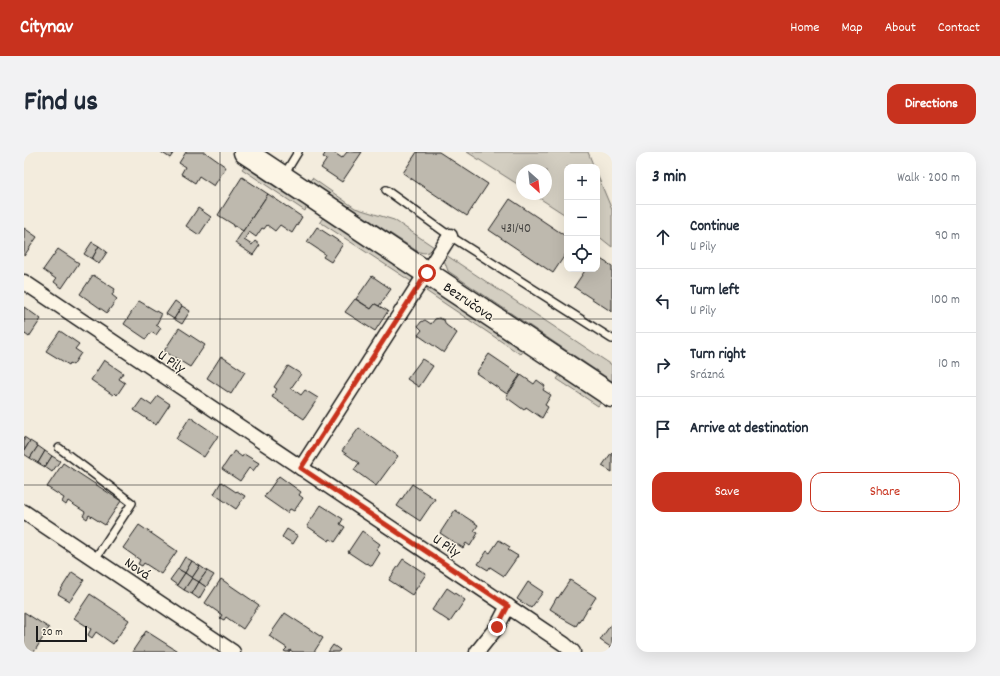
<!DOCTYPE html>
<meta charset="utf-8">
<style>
body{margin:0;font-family:Dekko,sans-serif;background:#f2f2f3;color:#1f2937}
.controls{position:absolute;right:12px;top:12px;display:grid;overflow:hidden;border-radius:8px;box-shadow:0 4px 16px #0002}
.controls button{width:36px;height:36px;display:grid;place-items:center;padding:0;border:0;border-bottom:1px solid #e0e1e3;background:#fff;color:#1f2937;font:20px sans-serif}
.compass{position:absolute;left:492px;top:12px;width:36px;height:36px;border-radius:50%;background:#fff;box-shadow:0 4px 16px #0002;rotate:153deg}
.scale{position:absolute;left:12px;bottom:10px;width:51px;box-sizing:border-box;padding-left:4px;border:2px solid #1c1c1c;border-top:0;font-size:11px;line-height:14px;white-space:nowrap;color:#1c1c1c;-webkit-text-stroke:3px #fcf5e5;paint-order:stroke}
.stop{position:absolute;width:12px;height:12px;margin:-9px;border:3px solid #c8321e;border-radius:50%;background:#fff}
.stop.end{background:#c8321e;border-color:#fff;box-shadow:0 1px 4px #0008}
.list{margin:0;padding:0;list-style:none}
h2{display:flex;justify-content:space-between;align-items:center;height:52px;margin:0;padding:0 16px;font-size:17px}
h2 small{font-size:13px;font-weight:400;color:#747a83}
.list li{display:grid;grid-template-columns:26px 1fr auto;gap:12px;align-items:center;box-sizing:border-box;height:64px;padding:0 16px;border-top:1px solid #e0e1e3}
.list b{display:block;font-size:15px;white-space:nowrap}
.list p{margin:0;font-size:13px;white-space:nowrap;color:#747a83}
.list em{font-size:13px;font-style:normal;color:#747a83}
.actions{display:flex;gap:8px;padding:12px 16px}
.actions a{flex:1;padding:9px 0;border:1px solid #c8321e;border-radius:12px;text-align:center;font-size:14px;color:#c8321e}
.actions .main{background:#c8321e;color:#fff}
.icon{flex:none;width:22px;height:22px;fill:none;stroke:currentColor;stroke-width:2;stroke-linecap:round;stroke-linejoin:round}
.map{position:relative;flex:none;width:588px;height:500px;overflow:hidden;border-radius:12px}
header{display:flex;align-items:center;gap:24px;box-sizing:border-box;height:56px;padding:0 20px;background:#c8321e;color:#fff}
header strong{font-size:19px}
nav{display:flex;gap:22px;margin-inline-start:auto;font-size:14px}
.intro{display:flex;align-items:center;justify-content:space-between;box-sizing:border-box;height:96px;padding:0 24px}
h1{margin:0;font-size:28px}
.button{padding:10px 18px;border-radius:12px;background:#c8321e;color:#fff;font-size:14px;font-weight:700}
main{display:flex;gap:24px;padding:0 24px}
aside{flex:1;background:#fff;border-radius:12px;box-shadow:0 4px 16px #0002}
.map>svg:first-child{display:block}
</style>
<header>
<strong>Citynav</strong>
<nav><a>Home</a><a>Map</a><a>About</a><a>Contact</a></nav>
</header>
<div class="intro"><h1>Find us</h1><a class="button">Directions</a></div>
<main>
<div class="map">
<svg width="588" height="500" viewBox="0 0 588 500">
<rect width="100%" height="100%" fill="#f3ecdd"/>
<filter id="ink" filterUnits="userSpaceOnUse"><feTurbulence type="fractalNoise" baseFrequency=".025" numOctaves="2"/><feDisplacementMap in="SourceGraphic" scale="8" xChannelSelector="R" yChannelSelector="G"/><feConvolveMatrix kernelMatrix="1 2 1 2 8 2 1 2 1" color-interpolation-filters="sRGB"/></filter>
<g filter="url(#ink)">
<!-- green -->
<g fill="#d3cec1" stroke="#78756e">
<polygon points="443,0 564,0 570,15 543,15 543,64 509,42 522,42 522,18 498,18 498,35"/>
<polygon points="222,12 283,53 281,59 218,17"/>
<polygon points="573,22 588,58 588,95 573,83"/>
<path d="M 288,26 L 331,56 L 370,68 L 410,95 C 404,102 401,102 393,99 L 286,29 Z"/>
<polygon points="300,64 386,121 389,126 388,130 296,70"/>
<polygon points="422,103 588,213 588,229 424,119 420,108"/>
<polygon points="406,137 411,138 500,197 496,202 402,139"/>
<polygon points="538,221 578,249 574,254 533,227"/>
</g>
<!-- building -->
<g fill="#beb9ae" stroke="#1c1c1c">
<polygon points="137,0 150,0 146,6"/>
<polygon points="162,0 181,0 202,15 190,34 175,24 171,31 157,22 161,15 155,11"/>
<polygon points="302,0 309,0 318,6 323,0 338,0 318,30 297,16 303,7 299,5"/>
<polygon points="393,0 415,0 464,32 443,64 379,21"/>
<polygon points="218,25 244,42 219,79 211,74 209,75 210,73 194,63"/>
<polygon points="244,42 278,65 268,81 256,73 251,79 243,73 240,77 238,76 232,85 225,80 220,88 228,93 231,89 236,93 229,103 211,91"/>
<polygon points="486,47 543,85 543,100 529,121 465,78"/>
<polygon points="174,56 187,65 175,83 162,74"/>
<polygon points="293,75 319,92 307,110 299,105 301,102 283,90"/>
<polygon points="0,76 13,85 0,104"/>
<polygon points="68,90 75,94 68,107 60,102"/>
<polygon points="75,94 83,100 75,112 68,107"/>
<polygon points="34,97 55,111 38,136 30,130 32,127 19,118"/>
<polygon points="573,105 588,114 588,160 550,135 562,117 573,117"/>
<polygon points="69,123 91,137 88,143 93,147 83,161 56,142"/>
<polygon points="348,124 367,137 355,154 351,152 347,157 332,147"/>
<polygon points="331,147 347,157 351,152 364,159 351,179 321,160"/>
<polygon points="115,149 137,162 137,164 132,173 137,176 132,183 127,180 122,187 100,172"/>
<polygon points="151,149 158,154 150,167 142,162"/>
<polygon points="158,154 166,159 158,172 150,167"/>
<polygon points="0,155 17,167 5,185 1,182 0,183"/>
<polygon points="415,166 420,168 422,173 433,181 420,201 394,183 398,178 394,174 397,170 401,168 407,172 411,167"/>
<polygon points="155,176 181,193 166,215 140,199"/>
<polygon points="36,179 55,192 51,197 57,201 49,213 46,211 45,213 22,199"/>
<polygon points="465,202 496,223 483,242 452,221"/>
<polygon points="197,204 221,220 207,242 183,226"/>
<polygon points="398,207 409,214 395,235 383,227"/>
<polygon points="80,208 99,221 95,227 101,231 93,243 91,241 89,243 67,228"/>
<polygon points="264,214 277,222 267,236 277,243 281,238 294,246 280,267 248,245 253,237 250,235"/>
<polygon points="497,223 510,232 513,228 521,234 519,238 527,243 521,253 524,255 518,266 502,255 500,258 482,245"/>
<polygon points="134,244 146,252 132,273 110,258 118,247 127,253"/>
<polygon points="166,265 194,284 180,305 152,287"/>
<polygon points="335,276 374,304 352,334 330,318 335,311 318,299"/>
<polygon points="0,285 6,289 0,299"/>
<polygon points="6,289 14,294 6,306 0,302 0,299"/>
<polygon points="14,294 21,299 14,311 6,306"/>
<polygon points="21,299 28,304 21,315 14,311"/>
<polygon points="210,299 218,305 220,302 235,311 229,319 225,316 216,329 198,317"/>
<polygon points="588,300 588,320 578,314"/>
<polygon points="28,304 36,309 28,320 21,315"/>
<polygon points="39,311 97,349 81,373 65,363 63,367 59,364 61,360 44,349 42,353 38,350 40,346 23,335"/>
<polygon points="255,324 277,340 275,343 279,346 270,359 266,357 263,361 240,345"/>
<polygon points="197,330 212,340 213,339 221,344 212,357 190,342"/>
<polygon points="388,332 411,347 396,369 373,354"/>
<polygon points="297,353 319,367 316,372 321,375 311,390 306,387 305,389 283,374"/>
<polygon points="431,358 454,373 450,379 454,381 446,394 442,391 439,396 416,381"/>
<polygon points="115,373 153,399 137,422 120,411 118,414 114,412 116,408 99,396"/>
<polygon points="263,377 274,384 269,392 258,385"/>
<polygon points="338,379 356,392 352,398 356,401 348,414 343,411 342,412 324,400"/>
<polygon points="475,388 486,395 484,398 494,404 480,424 466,415 464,418 454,412 463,399 466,401"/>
<polygon points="161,405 168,409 161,421 154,417"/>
<polygon points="379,407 402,422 388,443 365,428"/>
<polygon points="168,409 176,414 168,426 161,421"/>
<polygon points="176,414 183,419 175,430 168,426"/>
<polygon points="154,417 161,421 153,433 146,428"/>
<polygon points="183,419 190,423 182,435 175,430"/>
<polygon points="48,420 60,428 46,449 34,442"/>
<polygon points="161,421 168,426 160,438 153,433"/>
<polygon points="168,426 175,430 168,442 160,438"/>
<polygon points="197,427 235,453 219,477 202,465 200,468 196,466 198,463 181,451"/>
<polygon points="546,428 572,445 565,456 566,456 564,456 558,466 558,467 557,466 552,474 536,465 537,464 526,457 533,445 534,446"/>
<polygon points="175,430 182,435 175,447 168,442"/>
<polygon points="504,430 519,440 507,456 493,447"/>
<polygon points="423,436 441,448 426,470 408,458"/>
<polygon points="66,442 105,468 89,492 72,480 68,486 64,483 67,477 50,466"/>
<polygon points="0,460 25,476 10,500 6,500 0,496"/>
<polygon points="261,461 299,486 290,500 269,500 266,498 265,500 262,500 260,499 263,496 245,484"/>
<polygon points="588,471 588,496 576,488"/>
<polygon points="122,479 155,500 108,500"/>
<polygon points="309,493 316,498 314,500 304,500"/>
</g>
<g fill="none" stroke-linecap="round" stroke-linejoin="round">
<!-- service casing -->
<g stroke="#1c1c1c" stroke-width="10">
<g id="service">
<polyline points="260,23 274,0"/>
<polyline points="362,38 426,84 588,187"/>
<polyline points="35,296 108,351 71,407"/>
</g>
</g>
<!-- minor casing -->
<g stroke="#1c1c1c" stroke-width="17">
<g id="minor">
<polyline points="0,130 540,492 549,500"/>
<polyline points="277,316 426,84"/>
<polyline points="0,360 209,500"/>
<polyline points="453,500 473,475 484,454"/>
</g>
</g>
<!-- primary casing -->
<g stroke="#1c1c1c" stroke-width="25">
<polyline id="primary" points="221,0 588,244"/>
</g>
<!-- service -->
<use href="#service" stroke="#fcf5e5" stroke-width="7"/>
<!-- minor -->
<use href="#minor" stroke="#fcf5e5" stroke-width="14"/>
<!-- primary -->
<use href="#primary" stroke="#fcf5e5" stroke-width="22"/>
</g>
</g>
<g fill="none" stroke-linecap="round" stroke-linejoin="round" filter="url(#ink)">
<!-- route -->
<polyline stroke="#c8321e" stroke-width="5" points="403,121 277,316 484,454 473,475"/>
</g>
<!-- grid -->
<path fill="none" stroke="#1c1c1c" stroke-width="1" stroke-opacity="0.55" d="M 196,0 L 196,500M 392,0 L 392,500M 0,167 L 588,167M 0,333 L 588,333"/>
<g text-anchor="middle" stroke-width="3" stroke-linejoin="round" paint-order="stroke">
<!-- number labels -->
<g font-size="13" fill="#444340">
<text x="492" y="80">431/40</text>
</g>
<!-- street labels -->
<g font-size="15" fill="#1c1c1c" stroke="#fcf5e5">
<text transform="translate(445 149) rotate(34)" y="5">Bezručova</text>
<text transform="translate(148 209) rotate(34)" y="5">U Pily</text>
<text transform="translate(423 393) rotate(34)" y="5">U Pily</text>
<text transform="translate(114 416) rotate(34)" y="5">Nová</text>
</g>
</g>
</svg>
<div class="controls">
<button>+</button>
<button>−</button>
<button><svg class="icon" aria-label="locate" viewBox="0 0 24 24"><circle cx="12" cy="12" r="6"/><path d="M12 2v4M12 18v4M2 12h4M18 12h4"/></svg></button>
</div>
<svg class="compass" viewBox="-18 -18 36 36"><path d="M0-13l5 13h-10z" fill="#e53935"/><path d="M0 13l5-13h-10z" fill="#747a83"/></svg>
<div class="scale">20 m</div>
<div class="stop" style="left:403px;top:121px"></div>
<div class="stop end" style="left:473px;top:475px"></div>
</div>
<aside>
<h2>3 min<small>Walk · 200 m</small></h2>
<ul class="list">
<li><svg class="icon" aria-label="ahead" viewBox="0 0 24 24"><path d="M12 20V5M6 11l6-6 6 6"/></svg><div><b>Continue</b><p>U Pily</p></div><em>90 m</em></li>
<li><svg class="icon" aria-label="left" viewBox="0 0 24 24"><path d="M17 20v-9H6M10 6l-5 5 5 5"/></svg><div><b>Turn left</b><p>U Pily</p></div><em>100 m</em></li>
<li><svg class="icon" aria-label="right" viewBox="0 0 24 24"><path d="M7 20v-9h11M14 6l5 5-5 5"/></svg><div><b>Turn right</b><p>Srázná</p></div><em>10 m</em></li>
<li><svg class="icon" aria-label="arrive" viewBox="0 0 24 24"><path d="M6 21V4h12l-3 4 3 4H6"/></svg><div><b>Arrive at destination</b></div></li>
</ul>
<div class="actions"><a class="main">Save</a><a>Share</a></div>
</aside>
</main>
